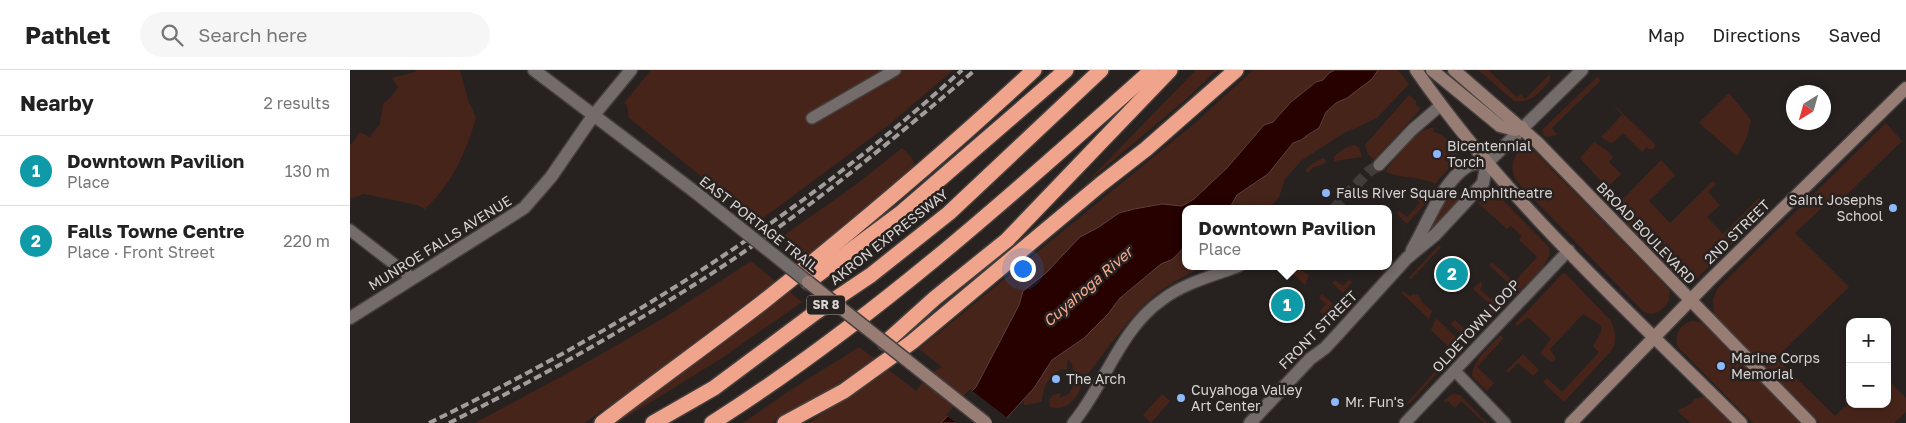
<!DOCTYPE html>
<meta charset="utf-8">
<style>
body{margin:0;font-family:"Golos Text",sans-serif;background:#f6f6f6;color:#222}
.controls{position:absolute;right:15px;bottom:15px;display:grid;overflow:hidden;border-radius:10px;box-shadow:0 2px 8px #0003}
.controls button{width:45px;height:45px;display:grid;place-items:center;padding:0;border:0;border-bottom:1px solid #e0e0e0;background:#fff;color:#222;font:25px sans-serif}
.compass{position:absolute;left:1436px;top:15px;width:45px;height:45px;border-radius:50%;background:#fff;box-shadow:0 2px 8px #0003;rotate:217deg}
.you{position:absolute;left:672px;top:198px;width:18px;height:18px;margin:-12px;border:4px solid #fff;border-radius:50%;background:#1a73e8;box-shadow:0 0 0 8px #1a73e833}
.badge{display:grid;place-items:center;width:32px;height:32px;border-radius:50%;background:#111827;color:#fff;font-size:16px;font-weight:700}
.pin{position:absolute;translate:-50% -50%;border:2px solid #fff;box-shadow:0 1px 5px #0006}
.popup{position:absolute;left:832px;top:135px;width:210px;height:65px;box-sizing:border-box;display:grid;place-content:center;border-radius:10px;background:#fff;filter:drop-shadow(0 1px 4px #0005);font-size:16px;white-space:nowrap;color:#767676}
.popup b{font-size:19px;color:#222}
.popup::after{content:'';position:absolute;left:50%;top:100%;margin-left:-10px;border:10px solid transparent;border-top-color:#fff}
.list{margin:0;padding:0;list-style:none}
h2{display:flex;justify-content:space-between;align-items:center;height:65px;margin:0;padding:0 20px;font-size:21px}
h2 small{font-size:16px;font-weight:400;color:#767676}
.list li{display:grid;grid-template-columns:32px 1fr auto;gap:15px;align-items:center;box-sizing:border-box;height:70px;padding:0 20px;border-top:1px solid #e0e0e0}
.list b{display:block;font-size:19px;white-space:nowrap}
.list p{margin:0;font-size:16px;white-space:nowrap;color:#767676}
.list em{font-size:16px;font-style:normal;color:#767676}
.icon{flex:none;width:28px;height:28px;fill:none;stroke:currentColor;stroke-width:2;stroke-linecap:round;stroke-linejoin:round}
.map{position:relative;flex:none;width:1556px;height:353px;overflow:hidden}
header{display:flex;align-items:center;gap:30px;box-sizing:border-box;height:70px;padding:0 25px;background:#fff;border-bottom:1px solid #e0e0e0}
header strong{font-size:24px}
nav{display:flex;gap:28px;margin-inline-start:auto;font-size:18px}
.search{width:350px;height:45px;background:#f6f6f6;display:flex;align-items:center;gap:12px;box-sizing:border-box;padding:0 18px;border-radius:28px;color:#767676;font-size:19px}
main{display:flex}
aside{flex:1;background:#fff}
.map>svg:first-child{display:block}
</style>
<header>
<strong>Pathlet</strong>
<div class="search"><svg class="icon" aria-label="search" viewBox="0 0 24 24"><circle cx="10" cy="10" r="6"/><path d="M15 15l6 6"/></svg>Search here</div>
<nav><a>Map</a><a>Directions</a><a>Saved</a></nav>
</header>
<main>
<aside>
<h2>Nearby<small>2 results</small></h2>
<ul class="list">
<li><span class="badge" style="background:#0f9aa8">1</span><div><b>Downtown Pavilion</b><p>Place</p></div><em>130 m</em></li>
<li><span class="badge" style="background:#0f9aa8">2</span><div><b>Falls Towne Centre</b><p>Place · Front Street</p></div><em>220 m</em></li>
</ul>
</aside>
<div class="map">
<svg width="1556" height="353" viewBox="0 0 1556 353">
<rect width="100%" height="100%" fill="#272220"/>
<!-- green -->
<g fill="#472419">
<path d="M 66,0 L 110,0 L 118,30 L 126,48 C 115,84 103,112 75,139 L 67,135 L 14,124 L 0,129 L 0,76 L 10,62 L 20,67 L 30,54 L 33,34 L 41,27 L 48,17 L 42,8 L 65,2 Z"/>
<polygon points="301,0 603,0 541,53 408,152 279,48 277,35 274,33"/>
<polygon points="846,0 867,0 836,29 735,114"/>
<polygon points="903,0 985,0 979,3 973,10 966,12 941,32 923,52 914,55 877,98 844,129 832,136 812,134 784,139 769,144 749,157 730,167 696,203 673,221 669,235 626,317 591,353 458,353 539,300 566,321 577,306 592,297 569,279 844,54"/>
<polygon points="1028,0 1048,0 1059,14 1027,48 994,63 952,90 935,109 929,127 919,139 879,139 886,125 918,103 943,73 951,70 959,64 969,58 976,42 986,32 997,28 1022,9"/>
<path d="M 1128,0 L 1138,0 L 1167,27 L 1170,24 L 1175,29 L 1200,4 L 1200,11 C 1188,23 1183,33 1164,31 Z"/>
<polygon points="1249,7 1250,11 1202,58 1207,65 1197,67 1193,65 1192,60 1246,8"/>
<polygon points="1379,23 1401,50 1397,67 1387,86 1349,53"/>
<polygon points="1059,25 1066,31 1066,35 1070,38 1068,42 1024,90 1018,84 1015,75"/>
<polygon points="1262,33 1306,75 1303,79 1299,79 1297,77 1292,82 1273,63 1264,72 1260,73 1251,67 1272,45"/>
<polygon points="1536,53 1552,71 1484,137 1479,131 1445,163 1499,217 1426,288 1485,346 1500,332 1500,334 1537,334 1537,309 1556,328 1556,342 1544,353 1470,353 1368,249 1364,244 1363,229 1368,218"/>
<path d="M 1081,58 L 1084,58 L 1083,62 C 1096,64 1101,74 1108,84 L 1104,92 L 1085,114 C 1069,105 1051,110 1035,101 C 1048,87 1062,62 1081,58 Z"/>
<polygon points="1244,72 1256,80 1263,87 1259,92 1271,104 1257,118 1230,88"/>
<path d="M 1005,75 L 1009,78 L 1012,87 L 984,91 L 984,87 C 990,80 996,77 1005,75 Z"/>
<path d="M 1175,77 L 1183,80 L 1317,217 L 1320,221 L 1319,230 C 1314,240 1304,248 1293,241 L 1168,113 C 1159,101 1161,85 1175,77 Z"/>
<path d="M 552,78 C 559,85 566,89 564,100 L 456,189 L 430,168 L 507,114 Z"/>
<polygon points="973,88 975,89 976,93 962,98 958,103 955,100 963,93"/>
<polygon points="1311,90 1325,105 1299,131 1320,153 1363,111 1366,114 1358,122 1370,135 1357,147 1373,164 1409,128 1416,134 1417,141 1346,209 1271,131"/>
<polygon points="1115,104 1115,108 1105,118 1105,122 1113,126 1123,116 1081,161 1080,158 1092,131"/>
<path d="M 1144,121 L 1199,177 C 1205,191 1175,215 1166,225 L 1160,220 L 1163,213 L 1156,220 L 1154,220 L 1154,216 L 1157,212 L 1139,195 L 1142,192 L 1164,212 L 1187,187 L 1169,170 L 1172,166 L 1161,156 L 1157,159 L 1128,133 L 1138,124 Z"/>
<polygon points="1066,124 1076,133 1057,154 1047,144 1049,141 1057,147 1070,133 1063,126"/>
<polygon points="1277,140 1340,204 1332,212 1272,149"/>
<path d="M 835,175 L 836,196 L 854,196 C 839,204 824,211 810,221 C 781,243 760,276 737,305 L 724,303 L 722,295 L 718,289 L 717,299 C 701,298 692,318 692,332 L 674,335 L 674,328 L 684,318 L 702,290 L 734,268 L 758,244 L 770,228 L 811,194 L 823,189 Z"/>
<polygon points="1089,175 1091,177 1061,209 1059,208"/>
<polygon points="401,191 425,211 305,305 234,353 125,353 227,298 317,246"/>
<polygon points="949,199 959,205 955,215 939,200"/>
<path d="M 1213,203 L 1216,204 L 1261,251 C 1265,261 1268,272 1261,281 L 1214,332 L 1193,312 L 1197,308 L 1212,322 L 1249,282 L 1243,276 L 1251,262 L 1252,256 L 1233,244 L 1200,279 L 1206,289 L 1201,292 L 1190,283 L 1201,269 L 1178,247 L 1167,256 L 1165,254 Z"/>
<polygon points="999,209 1002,212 993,223 982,213 985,210 993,216"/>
<polygon points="1131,211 1132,215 1130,220 1141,229 1147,226 1147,231 1151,235 1119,270 1101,254 1105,250 1118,262 1142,236 1123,219"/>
<polygon points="439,221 452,232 372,288 267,353 266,350 322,311"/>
<polygon points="1053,221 1060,226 1064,224 1069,226 1072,232 1082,241 1079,249 1052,223"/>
<polygon points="972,224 983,234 973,245 970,241 976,234 969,228"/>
<polygon points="1086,248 1115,276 1107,285 1081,260"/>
<path d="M 1344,251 L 1352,253 L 1450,353 L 1403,353 L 1328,277 C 1323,264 1331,252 1344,251 Z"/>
<path d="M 1151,265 L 1153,269 L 1127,297 L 1144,313 L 1137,321 L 1122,306 C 1123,289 1140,276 1151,265 Z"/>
<polygon points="509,277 525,289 460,332 421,353 393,353 439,321"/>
<polygon points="1173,284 1189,300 1183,306 1168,293 1158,303 1156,301"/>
<polygon points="1090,296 1090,300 1060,333 1056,334"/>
<path d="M 727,306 L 732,314 C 728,328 716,342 700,337 L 699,330 L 703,325 L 710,323 L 710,328 L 720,323 L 725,311 L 722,311 L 722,309 Z"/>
<polygon points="812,324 820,331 801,353 793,345"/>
<polygon points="1102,324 1110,325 1137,353 1135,353 1111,331 1105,338 1098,331 1096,333 1094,331"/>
<polygon points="1355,326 1382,353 1341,353 1327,341 1342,333 1344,329"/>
</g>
<!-- water -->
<polygon fill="#260100" stroke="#5b403f" points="985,0 1028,0 1022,9 997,28 986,33 976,42 969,58 959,64 951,70 943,73 918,104 887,125 879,139 836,139 836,175 823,189 811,194 770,228 758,244 734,268 702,290 684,318 652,353 591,353 626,317 669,235 673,221 696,203 730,167 749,157 769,143 784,139 812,134 832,136 844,129 877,98 914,55 923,52 941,32 966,12 973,10 979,3"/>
<!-- pier -->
<polygon fill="#272220" points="620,319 659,349 656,353 606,353 596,345"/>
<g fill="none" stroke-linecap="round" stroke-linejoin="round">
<!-- minor-tunnel -->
<polyline stroke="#423d3b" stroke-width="11" stroke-dasharray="11 5.5" stroke-linecap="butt" points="984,139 1018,102 1029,95"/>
<!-- minor casing -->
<g stroke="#443f3e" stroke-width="14">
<g id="minor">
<polyline points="462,48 545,0"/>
<polyline points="1029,95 1062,60 1091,35"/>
<polyline points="0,160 62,208"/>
<polyline points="1105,301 1155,353"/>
<path d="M 723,353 C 755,315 770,259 812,230 C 834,213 863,206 889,196"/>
<polyline points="1055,353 1219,180"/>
</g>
</g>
<!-- tertiary casing -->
<g stroke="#443f3e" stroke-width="15">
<g id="tertiary">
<polyline points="184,0 345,122"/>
<path d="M 1062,180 C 1077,155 1092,111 1118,96 C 1123,93 1132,94 1137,93 L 1232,0"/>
<polyline points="0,248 174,138 201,107 243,46 281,0"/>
<polyline points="900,353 960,289 975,278 988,264 1057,188 1085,165 1114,134 1133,113 1137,93"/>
</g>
</g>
<!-- secondary casing -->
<g stroke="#443f3e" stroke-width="15">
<g id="secondary">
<path d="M 1066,0 C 1157,132 1278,240 1391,353"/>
<polyline points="1082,0 1150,56 1165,60 1172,57"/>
<polyline points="1104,0 1187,72 1460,353"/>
<polyline points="1221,353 1358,212 1556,18"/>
</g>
</g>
<!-- motorway casing -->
<g stroke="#443f3e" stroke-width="18">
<g id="motorway">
<polyline points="458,212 552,142 716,0"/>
<polyline points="535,273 585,228 657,170 820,0"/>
<path d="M 252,353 C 305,312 360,273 413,232 C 506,158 597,81 684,0"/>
<polyline points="303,353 364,318 466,242 521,205 599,143 751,0"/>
<path d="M 362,353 C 521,252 662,125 802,0"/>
<polyline points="435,353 494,321 562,272 751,114 796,79 886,0"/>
</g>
</g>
<!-- minor -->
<use href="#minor" stroke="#736c6a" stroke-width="11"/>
<!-- tertiary -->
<use href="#tertiary" stroke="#736c6a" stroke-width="12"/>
<!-- secondary -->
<use href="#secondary" stroke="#987d74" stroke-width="12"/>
<!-- motorway -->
<use href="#motorway" stroke="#efa48b" stroke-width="15"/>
<!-- rail -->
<g stroke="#a19d9c" stroke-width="4" stroke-dasharray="8 4" stroke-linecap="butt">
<path d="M 79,353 C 271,260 454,144 612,0"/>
<path d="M 99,353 C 175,315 250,274 323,228 C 431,162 529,82 625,0"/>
</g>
<!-- tertiary-bridge casing -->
<g stroke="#443f3e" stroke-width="15" stroke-linecap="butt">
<polyline id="tertiary-bridge" points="345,122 458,212"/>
</g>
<!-- secondary-bridge casing -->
<g stroke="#443f3e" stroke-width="15" stroke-linecap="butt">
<polyline id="secondary-bridge" points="458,212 636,353"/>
</g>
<!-- tertiary-bridge -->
<use href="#tertiary-bridge" stroke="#736c6a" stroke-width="12"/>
<!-- secondary-bridge -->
<use href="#secondary-bridge" stroke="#987d74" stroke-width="12"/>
</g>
<!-- markers -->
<g fill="#8db9fc" stroke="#272220" stroke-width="2">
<circle cx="1087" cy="84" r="5"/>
<circle cx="976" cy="123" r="5"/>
<circle cx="1543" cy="138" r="5"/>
<circle cx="1371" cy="296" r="5"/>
<circle cx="706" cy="309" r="5"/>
<circle cx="831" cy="328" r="5"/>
<circle cx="985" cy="332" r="5"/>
</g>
<g text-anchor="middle" stroke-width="5" stroke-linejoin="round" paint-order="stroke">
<!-- shield labels -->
<rect fill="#272220" stroke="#a39f9d" stroke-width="1" x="457" y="225.5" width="38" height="19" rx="4"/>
<g font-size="12" font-weight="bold" fill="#d8d4d3">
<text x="476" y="239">SR 8</text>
</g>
<!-- poi labels -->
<g font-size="14" fill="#d8d4d3" stroke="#272220" text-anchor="start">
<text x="1097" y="81">Bicentennial<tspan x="1097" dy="16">Torch</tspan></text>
<text x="986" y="128">Falls River Square Amphitheatre</text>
<text x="1533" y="135" text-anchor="end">Saint Josephs<tspan x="1533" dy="16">School</tspan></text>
<text x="1381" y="293">Marine Corps<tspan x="1381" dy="16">Memorial</tspan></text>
<text x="716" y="314">The Arch</text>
<text x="841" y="325">Cuyahoga Valley<tspan x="841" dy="16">Art Center</tspan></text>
<text x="995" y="337">Mr. Fun's</text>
</g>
<!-- street labels -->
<g font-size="14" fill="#d8d4d3" stroke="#272220">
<text transform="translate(409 154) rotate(38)" y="5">EAST PORTAGE TRAIL</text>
<text transform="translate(1387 162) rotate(-44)" y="5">2ND STREET</text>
<text transform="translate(1296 163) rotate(46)" y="5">BROAD BOULEVARD</text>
<text transform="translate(539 167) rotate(-38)" y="5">AKRON EXPRESSWAY</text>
<text transform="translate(90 173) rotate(-32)" y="5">MUNROE FALLS AVENUE</text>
<text transform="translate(1126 256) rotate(-47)" y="5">OLDETOWN LOOP</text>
<text transform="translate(968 260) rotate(-45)" y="5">FRONT STREET</text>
</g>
<!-- water labels -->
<g font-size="15" font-style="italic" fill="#f7a990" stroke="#272220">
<text transform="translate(738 217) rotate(-41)" y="5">Cuyahoga River</text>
</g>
</g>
</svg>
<div class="controls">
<button>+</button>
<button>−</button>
</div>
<svg class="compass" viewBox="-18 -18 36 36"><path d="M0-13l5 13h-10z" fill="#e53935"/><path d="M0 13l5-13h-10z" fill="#767676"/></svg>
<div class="you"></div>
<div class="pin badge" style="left:937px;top:235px;background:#0f9aa8">1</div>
<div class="popup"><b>Downtown Pavilion</b>Place</div>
<div class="pin badge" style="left:1102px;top:204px;background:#0f9aa8">2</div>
</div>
</main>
